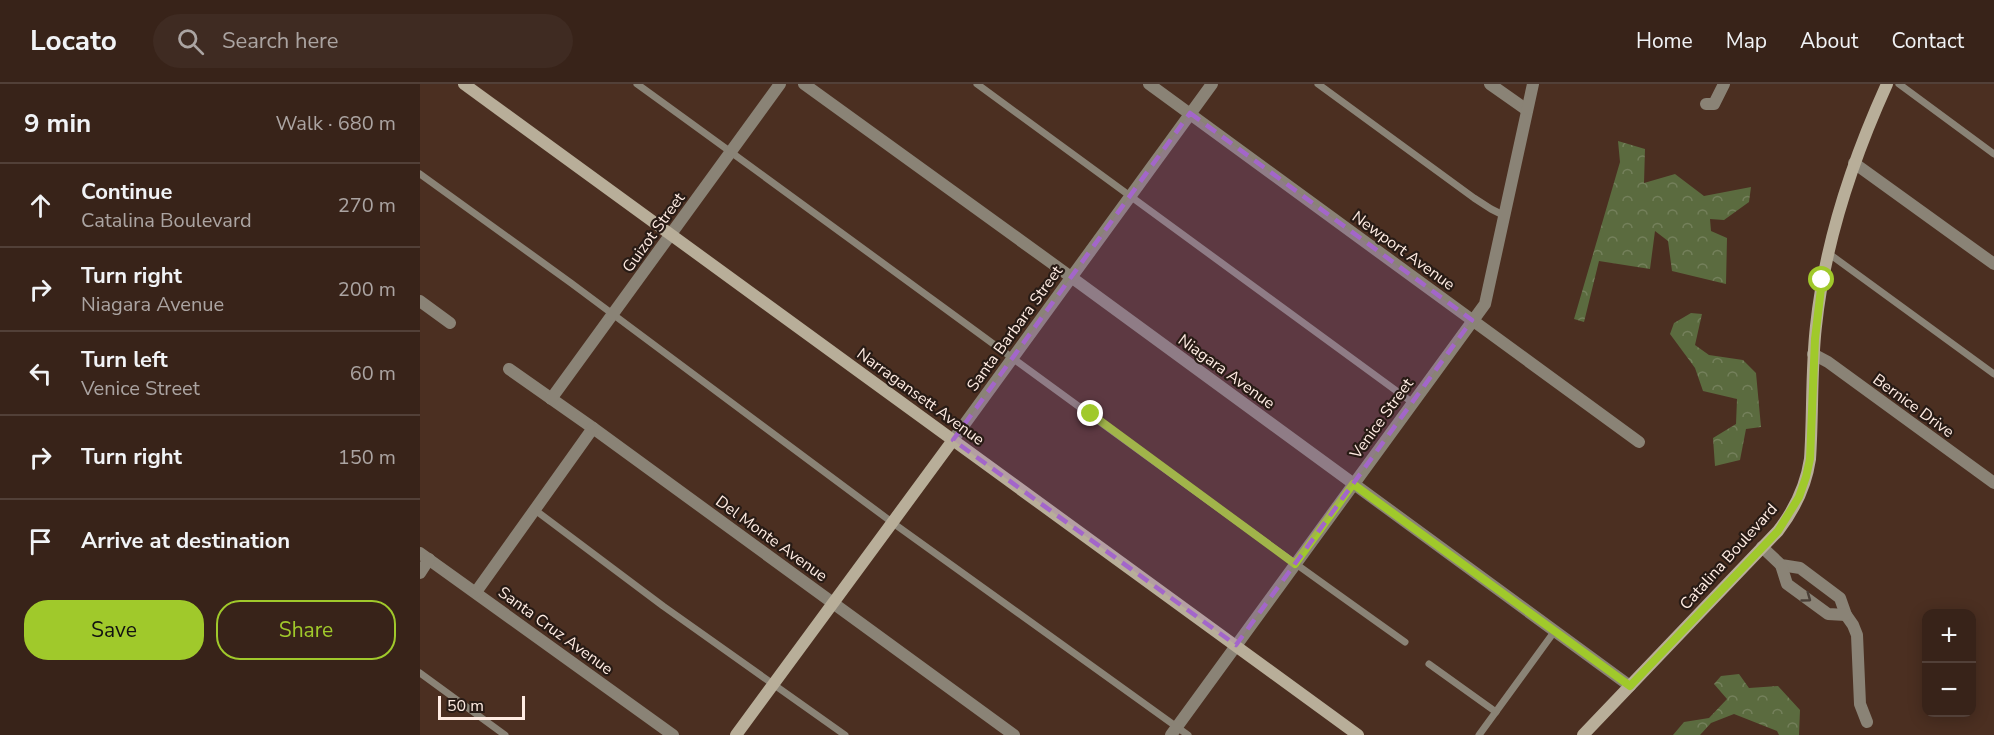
<!DOCTYPE html>
<meta charset="utf-8">
<style>
body{margin:0;font-family:"Nunito Sans",sans-serif;background:#3f2b22;color:#f1f3f6}
.controls{position:absolute;right:18px;bottom:18px;display:grid;overflow:hidden;border-radius:12px;box-shadow:0 3px 15px #0003}
.controls button{width:54px;height:54px;display:grid;place-items:center;padding:0;border:0;border-bottom:2px solid #524038;background:#382319;color:#f1f3f6;font:30px sans-serif}
.scale{position:absolute;left:18px;bottom:15px;width:87px;box-sizing:border-box;padding-left:6px;border:3px solid #ffece3;border-top:0;font-size:16px;line-height:21px;white-space:nowrap;color:#ffece3;-webkit-text-stroke:4px #281b15;paint-order:stroke}
.stop{position:absolute;width:18px;height:18px;margin:-14px;border:4px solid #a0c92b;border-radius:50%;background:#fff}
.stop.end{background:#a0c92b;border-color:#fff;box-shadow:0 2px 6px #0008}
.list{margin:0;padding:0;list-style:none}
h2{display:flex;justify-content:space-between;align-items:center;height:78px;margin:0;padding:0 24px;font-size:26px}
h2 small{font-size:20px;font-weight:400;color:#aba4a2}
.list li{display:grid;grid-template-columns:39px 1fr auto;gap:18px;align-items:center;box-sizing:border-box;height:84px;padding:0 24px;border-top:2px solid #524038}
.list b{display:block;font-size:22px;white-space:nowrap}
.list p{margin:0;font-size:20px;white-space:nowrap;color:#aba4a2}
.list em{font-size:20px;font-style:normal;color:#aba4a2}
.actions{display:flex;gap:12px;padding:18px 24px}
.actions a{flex:1;padding:14px 0;border:2px solid #a0c92b;border-radius:24px;text-align:center;font-size:21px;color:#a0c92b}
.actions .main{background:#a0c92b;color:#111}
.icon{flex:none;width:33px;height:33px;fill:none;stroke:currentColor;stroke-width:2;stroke-linecap:round;stroke-linejoin:round}
.map{position:relative;flex:none;width:1574px;height:651px;overflow:hidden}
header{display:flex;align-items:center;gap:36px;box-sizing:border-box;height:84px;padding:0 30px;background:#382319;border-bottom:2px solid #524038}
header strong{font-size:28px}
nav{display:flex;gap:33px;margin-inline-start:auto;font-size:21px}
.search{width:420px;height:54px;background:#3f2b22;display:flex;align-items:center;gap:15px;box-sizing:border-box;padding:0 21px;border-radius:33px;color:#aba4a2;font-size:22px}
main{display:flex}
aside{flex:1;background:#382319}
.map>svg:first-child{display:block}
</style>
<header>
<strong>Locato</strong>
<div class="search"><svg class="icon" aria-label="search" viewBox="0 0 24 24"><circle cx="10" cy="10" r="6"/><path d="M15 15l6 6"/></svg>Search here</div>
<nav><a>Home</a><a>Map</a><a>About</a><a>Contact</a></nav>
</header>
<main>
<aside>
<h2>9 min<small>Walk · 680 m</small></h2>
<ul class="list">
<li><svg class="icon" aria-label="ahead" viewBox="0 0 24 24"><path d="M12 20V5M6 11l6-6 6 6"/></svg><div><b>Continue</b><p>Catalina Boulevard</p></div><em>270 m</em></li>
<li><svg class="icon" aria-label="right" viewBox="0 0 24 24"><path d="M7 20v-9h11M14 6l5 5-5 5"/></svg><div><b>Turn right</b><p>Niagara Avenue</p></div><em>200 m</em></li>
<li><svg class="icon" aria-label="left" viewBox="0 0 24 24"><path d="M17 20v-9H6M10 6l-5 5 5 5"/></svg><div><b>Turn left</b><p>Venice Street</p></div><em>60 m</em></li>
<li><svg class="icon" aria-label="right" viewBox="0 0 24 24"><path d="M7 20v-9h11M14 6l5 5-5 5"/></svg><div><b>Turn right</b></div><em>150 m</em></li>
<li><svg class="icon" aria-label="arrive" viewBox="0 0 24 24"><path d="M6 21V4h12l-3 4 3 4H6"/></svg><div><b>Arrive at destination</b></div></li>
</ul>
<div class="actions"><a class="main">Save</a><a>Share</a></div>
</aside>
<div class="map">
<svg width="1574" height="651" viewBox="0 0 1574 651">
<defs>
<pattern id="forest-crowns" width="20" height="18" patternUnits="userSpaceOnUse" patternTransform="scale(1.5)"><rect width="20" height="18" fill="#5b6b3f"/><path d="M2 6a3 3 0 1 1 6 0M12 15a3 3 0 1 1 6 0" fill="none" stroke="#74805b"/></pattern>
</defs>
<rect width="100%" height="100%" fill="#4b2f21"/>
<!-- forest -->
<g fill="url(#forest-crowns)">
<polygon points="1198,57 1225,65 1224,99 1255,90 1284,112 1331,103 1329,118 1304,136 1290,135 1291,147 1307,154 1306,200 1252,187 1248,157 1235,147 1230,185 1179,177 1164,238 1154,235 1200,78"/>
<polygon points="1271,229 1282,230 1275,261 1289,271 1323,276 1336,289 1341,343 1326,345 1320,376 1295,382 1293,354 1316,340 1317,315 1283,307 1275,284 1250,250 1254,239"/>
<polygon points="1319,590 1329,604 1358,602 1380,626 1379,651 1359,651 1357,647 1314,630 1291,639 1280,651 1253,651 1264,638 1289,634 1307,615 1294,600 1301,592"/>
</g>
<g fill="none" stroke-linecap="round" stroke-linejoin="round">
<!-- lane -->
<g stroke="#8a8376" stroke-width="7">
<path d="M 217,0 C 473,185 727,375 985,558"/>
<polyline points="557,0 993,319"/>
<polyline points="898,0 1054,114 1071,125 1085,132"/>
<polyline points="1479,0 1574,70"/>
<polyline points="0,90 151,199 473,439 768,651"/>
<polyline points="1408,169 1574,290"/>
<polyline points="115,426 243,522 425,651"/>
<polyline points="1009,580 1076,628"/>
<polyline points="0,589 85,651"/>
<polyline points="1059,651 1134,548"/>
</g>
<!-- street -->
<g stroke="#8a8376" stroke-width="12">
<polyline points="384,0 651,193 1210,602"/>
<polyline points="729,0 1219,358"/>
<polyline points="1070,0 1107,26"/>
<polyline points="1286,20 1294,20 1304,0"/>
<polyline points="1434,79 1574,180"/>
<polyline points="0,217 30,239"/>
<polyline points="1393,270 1408,278 1574,399"/>
<polyline points="89,285 173,344 594,651"/>
<polyline points="131,315 360,0"/>
<polyline points="533,356 792,0"/>
<polyline points="1342,463 1361,481 1380,484 1420,514 1426,531 1433,541 1437,551 1440,620 1447,638"/>
<polyline points="0,469 253,651"/>
<polyline points="1361,481 1367,500 1408,530 1426,531"/>
<polyline points="0,489 9,475"/>
<polyline points="56,508 173,344"/>
<polyline points="751,651 1065,220 1113,0"/>
</g>
<!-- secondary -->
<g stroke="#b8ae99" stroke-width="12">
<polyline points="44,0 938,651"/>
<polyline points="316,651 533,356"/>
<path d="M 1163,651 L 1358,447 C 1375,425 1386,402 1390,375 C 1393,331 1391,286 1396,242 C 1405,157 1432,77 1467,0"/>
</g>
</g>
<!-- one-way arrows -->
<defs><path id="oneway-chevron" d="M-2-3.5L2.5 0L-2 3.5" fill="none" stroke-width="1.6" stroke-linecap="round" stroke-linejoin="round" transform="scale(1.5)"/></defs>
<use stroke="#4a3f37" href="#oneway-chevron" transform="translate(1387 514) rotate(36)"/>
<g fill="none" stroke-linecap="round" stroke-linejoin="round">
<!-- route -->
<polyline stroke="#a0c92b" stroke-width="8" points="671,330 875,480 933,400 1210,602 1358,447 1379,413 1386,393 1390,375 1395,255 1402,196"/>
</g>
<!-- marked area -->
<path fill="#a366ca" fill-opacity="0.2" stroke="#a366ca" stroke-width="4.5" stroke-dasharray="12 8" stroke-linejoin="round" d="M 770,29 L 1052,236 L 816,561 L 533,356 Z"/>
<g text-anchor="middle" stroke-width="4.5" stroke-linejoin="round" paint-order="stroke">
<!-- street labels -->
<g font-size="16" fill="#ffece3" stroke="#281b15">
<text transform="translate(233 148) rotate(-54)" y="6">Guizot Street</text>
<text transform="translate(984 166) rotate(36)" y="6">Newport Avenue</text>
<text transform="translate(594 244) rotate(-54)" y="6">Santa Barbara Street</text>
<text transform="translate(807 287) rotate(36)" y="6">Niagara Avenue</text>
<text transform="translate(501 312) rotate(36)" y="6">Narragansett Avenue</text>
<text transform="translate(1494 321) rotate(36)" y="6">Bernice Drive</text>
<text transform="translate(961 334) rotate(-54)" y="6">Venice Street</text>
<text transform="translate(352 454) rotate(36)" y="6">Del Monte Avenue</text>
<text transform="translate(1308 472) rotate(-48)" y="6">Catalina Boulevard</text>
<text transform="translate(136 546) rotate(36)" y="6">Santa Cruz Avenue</text>
</g>
</g>
</svg>
<div class="controls">
<button>+</button>
<button>−</button>
</div>
<div class="scale">50 m</div>
<div class="stop" style="left:1402px;top:196px"></div>
<div class="stop end" style="left:671px;top:330px"></div>
</div>
</main>
